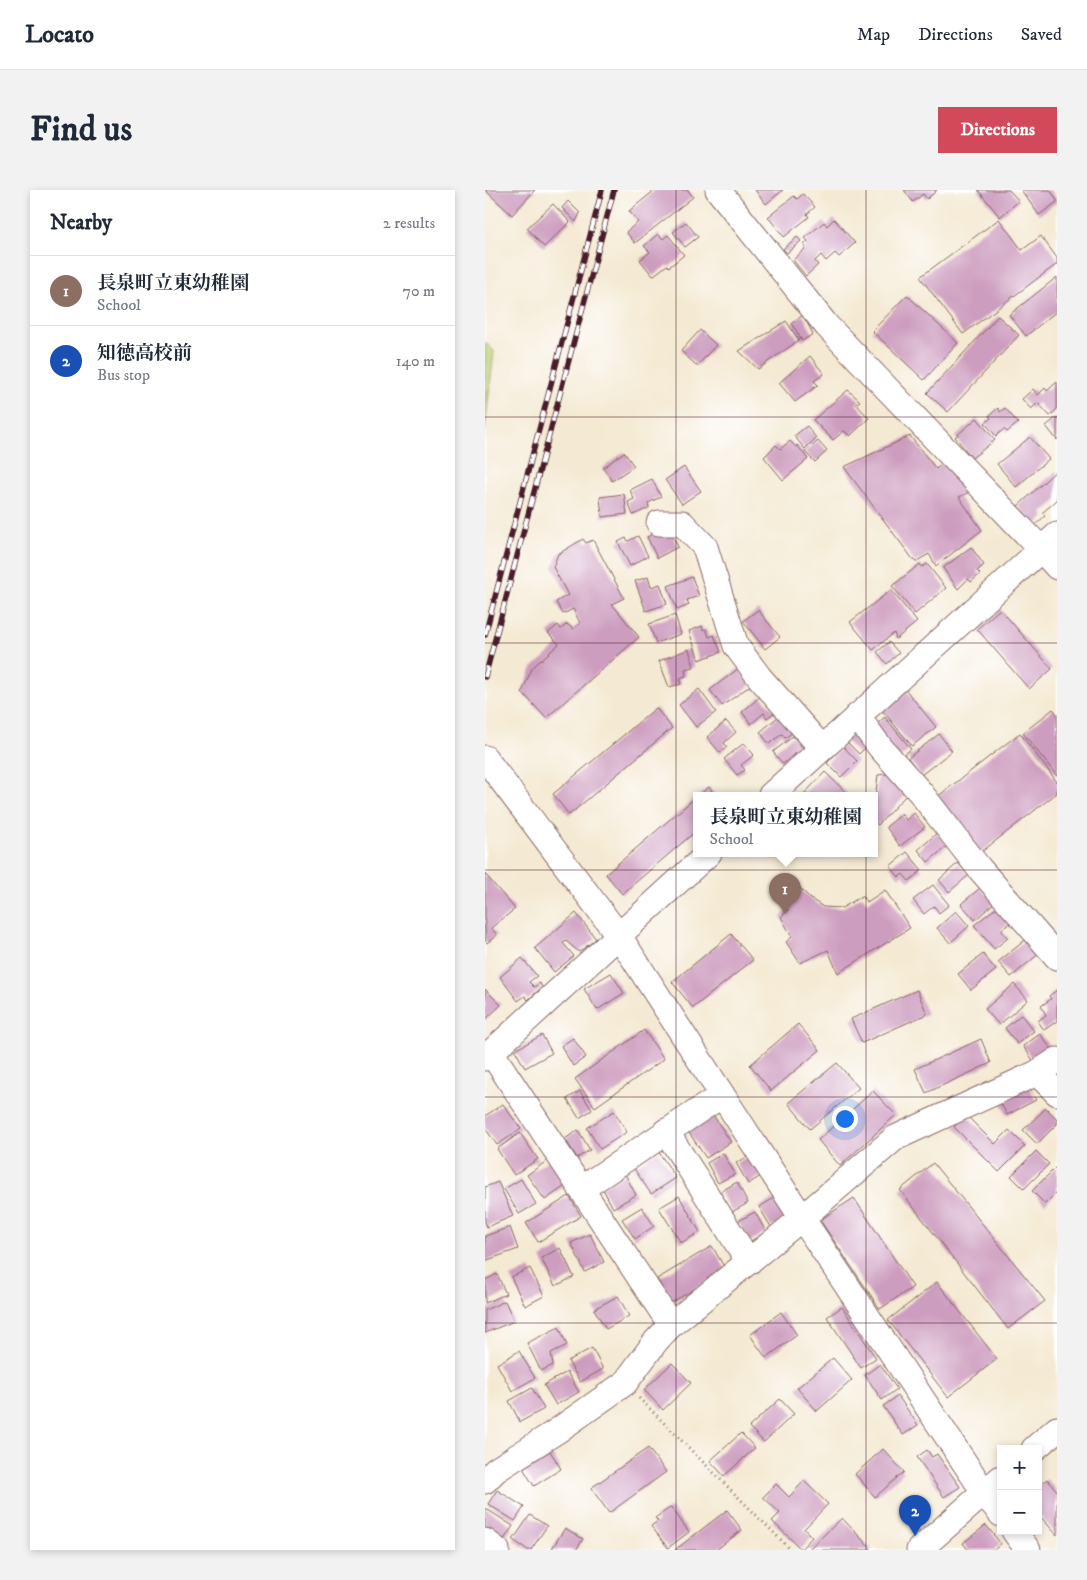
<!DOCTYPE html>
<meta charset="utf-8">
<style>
body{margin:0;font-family:"IM FELL DW Pica","Noto Serif JP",serif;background:#f2f2f3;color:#1f2937}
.controls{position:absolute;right:15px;bottom:15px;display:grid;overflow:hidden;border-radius:0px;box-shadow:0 2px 8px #0003}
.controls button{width:45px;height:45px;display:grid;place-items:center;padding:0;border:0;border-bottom:1px solid #e0e1e3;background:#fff;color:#1f2937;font:25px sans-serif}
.you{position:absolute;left:359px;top:928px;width:18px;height:18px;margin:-12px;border:4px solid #fff;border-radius:50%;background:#1a73e8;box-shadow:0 0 0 8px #1a73e833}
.badge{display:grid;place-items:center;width:32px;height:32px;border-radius:50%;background:#d1495b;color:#fff;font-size:16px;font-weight:700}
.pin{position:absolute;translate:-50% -41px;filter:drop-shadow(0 1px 2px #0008)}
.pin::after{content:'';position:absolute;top:26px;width:18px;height:15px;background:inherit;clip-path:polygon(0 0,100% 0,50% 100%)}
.popup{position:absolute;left:208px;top:602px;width:185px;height:65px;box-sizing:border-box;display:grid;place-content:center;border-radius:0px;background:#fff;filter:drop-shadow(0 1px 4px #0005);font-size:16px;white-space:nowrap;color:#747a83}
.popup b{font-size:19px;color:#1f2937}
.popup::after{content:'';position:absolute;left:50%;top:100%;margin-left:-10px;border:10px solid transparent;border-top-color:#fff}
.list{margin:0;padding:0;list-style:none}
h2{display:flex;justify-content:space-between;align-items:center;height:65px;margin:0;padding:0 20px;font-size:21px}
h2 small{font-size:16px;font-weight:400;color:#747a83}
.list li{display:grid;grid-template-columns:32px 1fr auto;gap:15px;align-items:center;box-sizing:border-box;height:70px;padding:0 20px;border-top:1px solid #e0e1e3}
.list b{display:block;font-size:19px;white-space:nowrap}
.list p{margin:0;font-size:16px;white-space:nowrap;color:#747a83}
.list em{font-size:16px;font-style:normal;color:#747a83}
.map{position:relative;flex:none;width:572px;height:1360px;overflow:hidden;border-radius:0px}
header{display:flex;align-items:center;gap:30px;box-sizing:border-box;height:70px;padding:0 25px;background:#fff;border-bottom:1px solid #e0e1e3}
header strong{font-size:24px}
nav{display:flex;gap:28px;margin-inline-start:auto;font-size:18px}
.intro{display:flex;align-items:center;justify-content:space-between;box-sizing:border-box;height:120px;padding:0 30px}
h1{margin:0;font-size:35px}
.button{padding:12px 22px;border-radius:0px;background:#d1495b;color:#fff;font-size:18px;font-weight:700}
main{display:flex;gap:30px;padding:0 30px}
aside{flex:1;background:#fff;border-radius:0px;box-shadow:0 2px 8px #0003}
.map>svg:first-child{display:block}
</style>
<header>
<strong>Locato</strong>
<nav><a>Map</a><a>Directions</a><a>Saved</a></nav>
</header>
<div class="intro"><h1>Find us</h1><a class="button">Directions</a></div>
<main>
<aside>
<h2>Nearby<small>2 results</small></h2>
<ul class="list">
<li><span class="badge" style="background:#8d6e63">1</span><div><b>長泉町立東幼稚園</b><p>School</p></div><em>70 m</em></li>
<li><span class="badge" style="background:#1a4fb4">2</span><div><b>知徳高校前</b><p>Bus stop</p></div><em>140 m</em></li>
</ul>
</aside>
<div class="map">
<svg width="572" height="1360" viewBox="0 0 572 1360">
<rect width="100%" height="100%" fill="#fff"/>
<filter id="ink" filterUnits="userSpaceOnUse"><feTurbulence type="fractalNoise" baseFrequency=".02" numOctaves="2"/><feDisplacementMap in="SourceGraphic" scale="10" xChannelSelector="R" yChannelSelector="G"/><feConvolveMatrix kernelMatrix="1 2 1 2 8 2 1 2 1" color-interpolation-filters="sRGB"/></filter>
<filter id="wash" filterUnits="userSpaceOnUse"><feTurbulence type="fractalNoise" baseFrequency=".0096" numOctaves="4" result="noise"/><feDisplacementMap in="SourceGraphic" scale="20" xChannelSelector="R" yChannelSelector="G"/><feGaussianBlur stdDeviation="1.12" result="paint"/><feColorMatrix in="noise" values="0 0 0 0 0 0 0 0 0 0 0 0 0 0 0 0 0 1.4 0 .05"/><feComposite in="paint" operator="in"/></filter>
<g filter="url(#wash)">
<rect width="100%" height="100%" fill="#f4e9d2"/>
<!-- green -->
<polygon fill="#bbd377" stroke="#827951" points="0,152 9,161 0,239"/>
<g id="blocks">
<!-- building -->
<g fill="#cd9dbf">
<polygon points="0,0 50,0 27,25"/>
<polygon points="170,0 203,0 208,7 150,53 141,42 153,32 144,21"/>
<polygon points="270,0 298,0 281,14"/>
<polygon points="419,0 452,0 442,9 438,4 428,12"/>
<polygon points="493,0 524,0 534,11 515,27"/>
<polygon points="536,0 565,0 572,10 572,12 554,25"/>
<polygon points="318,4 330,17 322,24 324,27 299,47 283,27 309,6 312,9"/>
<polygon points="83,11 95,23 91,32 77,18"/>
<polygon points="68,14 85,32 59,57 42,38"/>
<polygon points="349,29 370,53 354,67 350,63 341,71 336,65 330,71 333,75 321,86 308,70 321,58 319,55 323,51 320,48 339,32 342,36"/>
<polygon points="514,29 537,60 556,46 572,68 572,74 478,144 435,87"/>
<polygon points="201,32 213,47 200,57 188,42"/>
<polygon points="173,44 178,49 183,45 199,65 184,77 182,75 168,86 155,70 165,62 159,56"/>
<polygon points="312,47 316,51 302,63 298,59"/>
<polygon points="572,87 572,121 541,146 524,125"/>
<polygon points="422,105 473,153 439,190 387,141"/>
<polygon points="318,125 328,144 317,151 307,133"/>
<polygon points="513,126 534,145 463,222 442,203"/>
<polygon points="301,131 314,150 273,179 254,161"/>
<polygon points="215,140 231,155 212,176 196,161"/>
<polygon points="325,166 339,184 329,191 333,195 310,212 294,193"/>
<polygon points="572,192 572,219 565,226 553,213 546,219 537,209 548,199 553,205 560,198 562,201"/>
<polygon points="363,200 375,211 371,214 384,228 365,246 359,241 348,250 328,230"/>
<polygon points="513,218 515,222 520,218 533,233 522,242 519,239 511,246 500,233 506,228 504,226"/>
<polygon points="572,227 572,250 561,236"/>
<polygon points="492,228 510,250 487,268 470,247"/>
<polygon points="322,236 331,248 320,259 309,246"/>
<polygon points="425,246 451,279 461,270 487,301 474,307 497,340 451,376 444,364 430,372 359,277"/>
<polygon points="545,247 564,269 531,297 512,274"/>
<polygon points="305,251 311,257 312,255 323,269 298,290 279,267 291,255 295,259"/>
<polygon points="333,251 342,261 330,272 320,262"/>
<polygon points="139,262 149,276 127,291 118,278"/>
<polygon points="199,277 216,301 197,314 180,290"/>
<polygon points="572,280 572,310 557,323 560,326 550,335 533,316"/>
<polygon points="167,289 176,307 163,313 164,318 148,325 143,312 149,309 145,300"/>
<polygon points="139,304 142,324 117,327 115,307"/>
<polygon points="177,339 186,342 193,357 172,368 162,347"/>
<polygon points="153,346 163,366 145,376 133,352 141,348 143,351"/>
<polygon points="98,349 101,353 108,350 139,408 127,414 154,447 61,528 37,502 47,478 74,454 63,443 73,435 76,439 82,434 88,439 95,433 88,419 78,424 71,412 83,405 68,377 73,364"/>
<polygon points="486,357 499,375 492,381 495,384 486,392 483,389 473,399 458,378"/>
<polygon points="435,374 437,377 442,374 461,398 430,424 407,396"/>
<polygon points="163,387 166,397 175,394 182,414 161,421 150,391"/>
<polygon points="207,387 214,406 202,410 204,415 192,420 183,396"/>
<polygon points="406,400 432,432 411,449 409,443 388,460 365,432"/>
<polygon points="515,419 567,479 544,499 492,439"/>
<polygon points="273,420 295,447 280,459 258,431"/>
<polygon points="190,425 196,444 171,453 164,434"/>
<polygon points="217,436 218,440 221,439 224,447 229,445 236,462 214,470 204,441"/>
<polygon points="404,452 414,463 402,474 392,462"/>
<polygon points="204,459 209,477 200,479 201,486 195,488 196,494 184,497 174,471"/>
<polygon points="254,478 266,495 237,516 225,500"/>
<polygon points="416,494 451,537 427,556 392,514"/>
<polygon points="214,499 231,522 211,537 194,515"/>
<polygon points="276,506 290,522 282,528 279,523 266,534 257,522"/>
<polygon points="171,518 187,538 84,625 68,604"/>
<polygon points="568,519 572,524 572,586 538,543"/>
<polygon points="294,526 308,542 300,548 297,544 284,554 275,542"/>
<polygon points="400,527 426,559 412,570 387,538"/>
<polygon points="241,531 251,542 239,553 242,557 235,563 222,547"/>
<polygon points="370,540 384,554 374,564 360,550"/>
<polygon points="535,543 572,592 572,603 495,663 452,607"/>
<polygon points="454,544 467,561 436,585 423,568"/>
<polygon points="308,546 321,562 314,568 310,563 298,574 288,562"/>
<polygon points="259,553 269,565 256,575 260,580 252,585 239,569"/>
<polygon points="358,556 372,571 356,587 342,573"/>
<polygon points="340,582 363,604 362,605 318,605"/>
<polygon points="402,584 422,604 393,635 389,632 389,618 393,585"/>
<polygon points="224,597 230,605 214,605"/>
<polygon points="211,607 211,641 137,704 121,684"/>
<polygon points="429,623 440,637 415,656 401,637 417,624 421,630"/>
<polygon points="452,643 463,655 443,672 433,660"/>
<polygon points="422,662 437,680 424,691 418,684 414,687 405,676"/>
<polygon points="473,673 484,685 464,702 454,690"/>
<polygon points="0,684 30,719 6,738 12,745 2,753 0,751"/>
<polygon points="448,695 464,715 454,723 449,716 439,724 428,710"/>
<polygon points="313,696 326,709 338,717 357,718 377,706 382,712 400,700 425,738 353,783 343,760 315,773 301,752 307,747 296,727 303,720 291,710"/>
<polygon points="495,698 509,713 490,730 476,714"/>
<polygon points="516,714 529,730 516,740 523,748 509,759 489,735"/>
<polygon points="471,721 484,736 465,753 452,738"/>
<polygon points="91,723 111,749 94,762 81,751 78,753 89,766 69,782 50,758"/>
<polygon points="246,744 268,770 208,818 187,792"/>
<polygon points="544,747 556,762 526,787 513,772"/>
<polygon points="498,764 511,780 486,800 473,784"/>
<polygon points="37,768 52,786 44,792 49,797 55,793 57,797 43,810 40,806 33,811 15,787"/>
<polygon points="126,783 139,803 112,820 99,799"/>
<polygon points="529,794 543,810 514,835 500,819"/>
<polygon points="0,799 16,815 0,830"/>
<polygon points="432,800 442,824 377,853 366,829"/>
<polygon points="572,800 572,831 559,840 553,831 561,825 556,816 566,809 564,806"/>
<polygon points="536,825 549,841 532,854 520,838"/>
<polygon points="313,834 335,860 286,901 265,875"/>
<polygon points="159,840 179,869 110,917 90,889"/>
<polygon points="555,844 567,860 550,873 538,856"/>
<polygon points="57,845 67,863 40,878 30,860"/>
<polygon points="88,848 101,867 88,876 76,856"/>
<polygon points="496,849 506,873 441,903 430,879"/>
<polygon points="352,873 374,898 325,939 303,913"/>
<polygon points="542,893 551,910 522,925 513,908"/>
<polygon points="95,901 107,920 94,928 82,909"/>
<polygon points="388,901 411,925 355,976 333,950"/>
<polygon points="18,914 36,939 12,955 0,938 0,926"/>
<polygon points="561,918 572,929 572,934 552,954 538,940"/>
<polygon points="129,921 142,942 115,959 102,938"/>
<polygon points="228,925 246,952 221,968 203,941"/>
<polygon points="481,925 510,954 524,940 540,956 514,982 469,937"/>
<polygon points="93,940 105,960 92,968 80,949"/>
<polygon points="35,943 53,969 29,985 12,959"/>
<polygon points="173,961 191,988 166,1004 148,977"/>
<polygon points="551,961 564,974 539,999 526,986"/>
<polygon points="238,963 250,984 233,993 222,973"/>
<polygon points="268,964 279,984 263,994 251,973"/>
<polygon points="66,968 83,994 60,1010 42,985"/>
<polygon points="448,973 560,1111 523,1139 415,1000"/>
<polygon points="572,976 572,1002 560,1014 547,1001"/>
<polygon points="140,984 151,1005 128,1018 117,997"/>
<polygon points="36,989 51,1014 34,1024 19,999"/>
<polygon points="13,992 28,1026 2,1037 0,1032 0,997"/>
<polygon points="252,992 263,1013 247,1022 235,1002"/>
<polygon points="84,1006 96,1026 53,1052 41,1033"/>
<polygon points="194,1006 215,1042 196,1053 174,1018"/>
<polygon points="291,1007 303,1027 286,1037 274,1017"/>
<polygon points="369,1008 428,1097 395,1119 335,1030"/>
<polygon points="157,1017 169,1036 150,1049 137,1029"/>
<polygon points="270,1022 281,1042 264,1052 253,1031"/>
<polygon points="25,1037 33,1059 0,1071 0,1046"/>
<polygon points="105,1044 119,1072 100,1082 86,1053"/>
<polygon points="227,1056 241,1080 186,1113 172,1089"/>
<polygon points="75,1058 89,1087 70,1096 56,1068"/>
<polygon points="45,1078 59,1106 40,1116 26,1087"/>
<polygon points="12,1084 21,1104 0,1113 0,1090"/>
<polygon points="452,1092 512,1169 463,1207 403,1130"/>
<polygon points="133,1106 144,1126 121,1139 109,1119"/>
<polygon points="20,1111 29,1131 0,1143 0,1120"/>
<polygon points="357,1117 391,1168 376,1178 342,1127"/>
<polygon points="296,1122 312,1145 281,1168 265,1145"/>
<polygon points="74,1137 82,1155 66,1163 68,1175 56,1181 42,1153"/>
<polygon points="107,1158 118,1179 95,1192 83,1171"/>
<polygon points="34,1161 50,1188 27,1201 12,1174"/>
<polygon points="348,1168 367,1190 332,1221 312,1198"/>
<polygon points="187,1173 206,1193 178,1220 159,1200"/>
<polygon points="395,1174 412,1199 397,1210 380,1185"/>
<polygon points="82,1182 94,1202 71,1215 59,1195"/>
<polygon points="47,1198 59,1219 35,1232 24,1211"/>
<polygon points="413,1206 433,1235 418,1245 398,1216"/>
<polygon points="295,1209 309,1224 279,1252 264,1237"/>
<polygon points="256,1243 270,1258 239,1286 225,1271"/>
<polygon points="163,1258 181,1282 124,1323 106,1298"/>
<polygon points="398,1259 419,1282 390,1307 370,1284"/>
<polygon points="442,1260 447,1267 452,1264 475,1297 459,1307 432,1267"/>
<polygon points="65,1261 76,1279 49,1296 38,1278"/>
<polygon points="562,1289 572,1301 572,1345 553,1324 553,1297"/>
<polygon points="319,1291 343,1314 319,1339 327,1347 316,1359 287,1331 295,1323 278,1307 291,1294 304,1307"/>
<polygon points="12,1300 39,1317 30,1331 3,1314"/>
<polygon points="186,1317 204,1342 183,1358 166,1336 173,1331 170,1328"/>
<polygon points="0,1318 28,1336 18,1351 0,1339"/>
<polygon points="242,1320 257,1340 231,1360 190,1360"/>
<polygon points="45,1325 62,1336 46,1360 43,1360 28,1350"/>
<polygon points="357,1328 387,1360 323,1360"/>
<polygon points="501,1335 516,1354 509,1360 483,1360 478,1353"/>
<polygon points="80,1338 98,1349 91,1360 66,1360"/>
</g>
</g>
</g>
<g filter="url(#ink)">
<use href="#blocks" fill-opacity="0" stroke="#866665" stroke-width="1"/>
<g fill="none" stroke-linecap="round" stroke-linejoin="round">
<!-- minor casing -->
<g stroke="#866665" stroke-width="27">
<g id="minor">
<polyline points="233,0 342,136 556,359 572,377"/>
<polyline points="174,333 197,333 220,357 251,456 275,488 337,558"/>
<polyline points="372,526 395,557 435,602 494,678 572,767"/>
<polyline points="0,568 134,746 317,1028 499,1302 516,1324"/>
<polyline points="286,605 572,345"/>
<polyline points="6,862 186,1135"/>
<polyline points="0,868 224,663"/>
<polyline points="552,883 572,903"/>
<polyline points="181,941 264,1072"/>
<polyline points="96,999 237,905"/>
<polyline points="549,1259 572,1239"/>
<polyline points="0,1291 11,1280 72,1241 140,1193 171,1151 186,1135 317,1028 410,948 552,883 572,870"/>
<polyline points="529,1341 543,1360"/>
<polyline points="0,1351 12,1360"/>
<polyline points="434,1360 516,1288"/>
</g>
</g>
<!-- path -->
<polyline stroke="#866665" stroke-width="3" stroke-dasharray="1 4" stroke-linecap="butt" points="154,1208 306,1360"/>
<!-- minor -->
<use href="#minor" stroke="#fff" stroke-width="25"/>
<!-- rail casing -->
<g stroke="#4a1f2b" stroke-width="5.5">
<g id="rail">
<polyline points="0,445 117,0"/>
<polyline points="0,487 129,0"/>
</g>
</g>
<!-- rail -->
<use href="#rail" stroke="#fff" stroke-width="4" stroke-dasharray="11" stroke-linecap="butt"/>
</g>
</g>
<!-- grid -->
<path fill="none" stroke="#4a1f2b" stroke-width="1" stroke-opacity="0.55" d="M 191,0 L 191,1360M 381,0 L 381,1360M 0,227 L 572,227M 0,453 L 572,453M 0,680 L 572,680M 0,907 L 572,907M 0,1133 L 572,1133"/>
</svg>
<div class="controls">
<button>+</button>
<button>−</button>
</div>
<div class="you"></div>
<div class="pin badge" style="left:300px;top:724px;background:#8d6e63">1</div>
<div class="popup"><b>長泉町立東幼稚園</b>School</div>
<div class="pin badge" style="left:430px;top:1346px;background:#1a4fb4">2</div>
</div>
</main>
